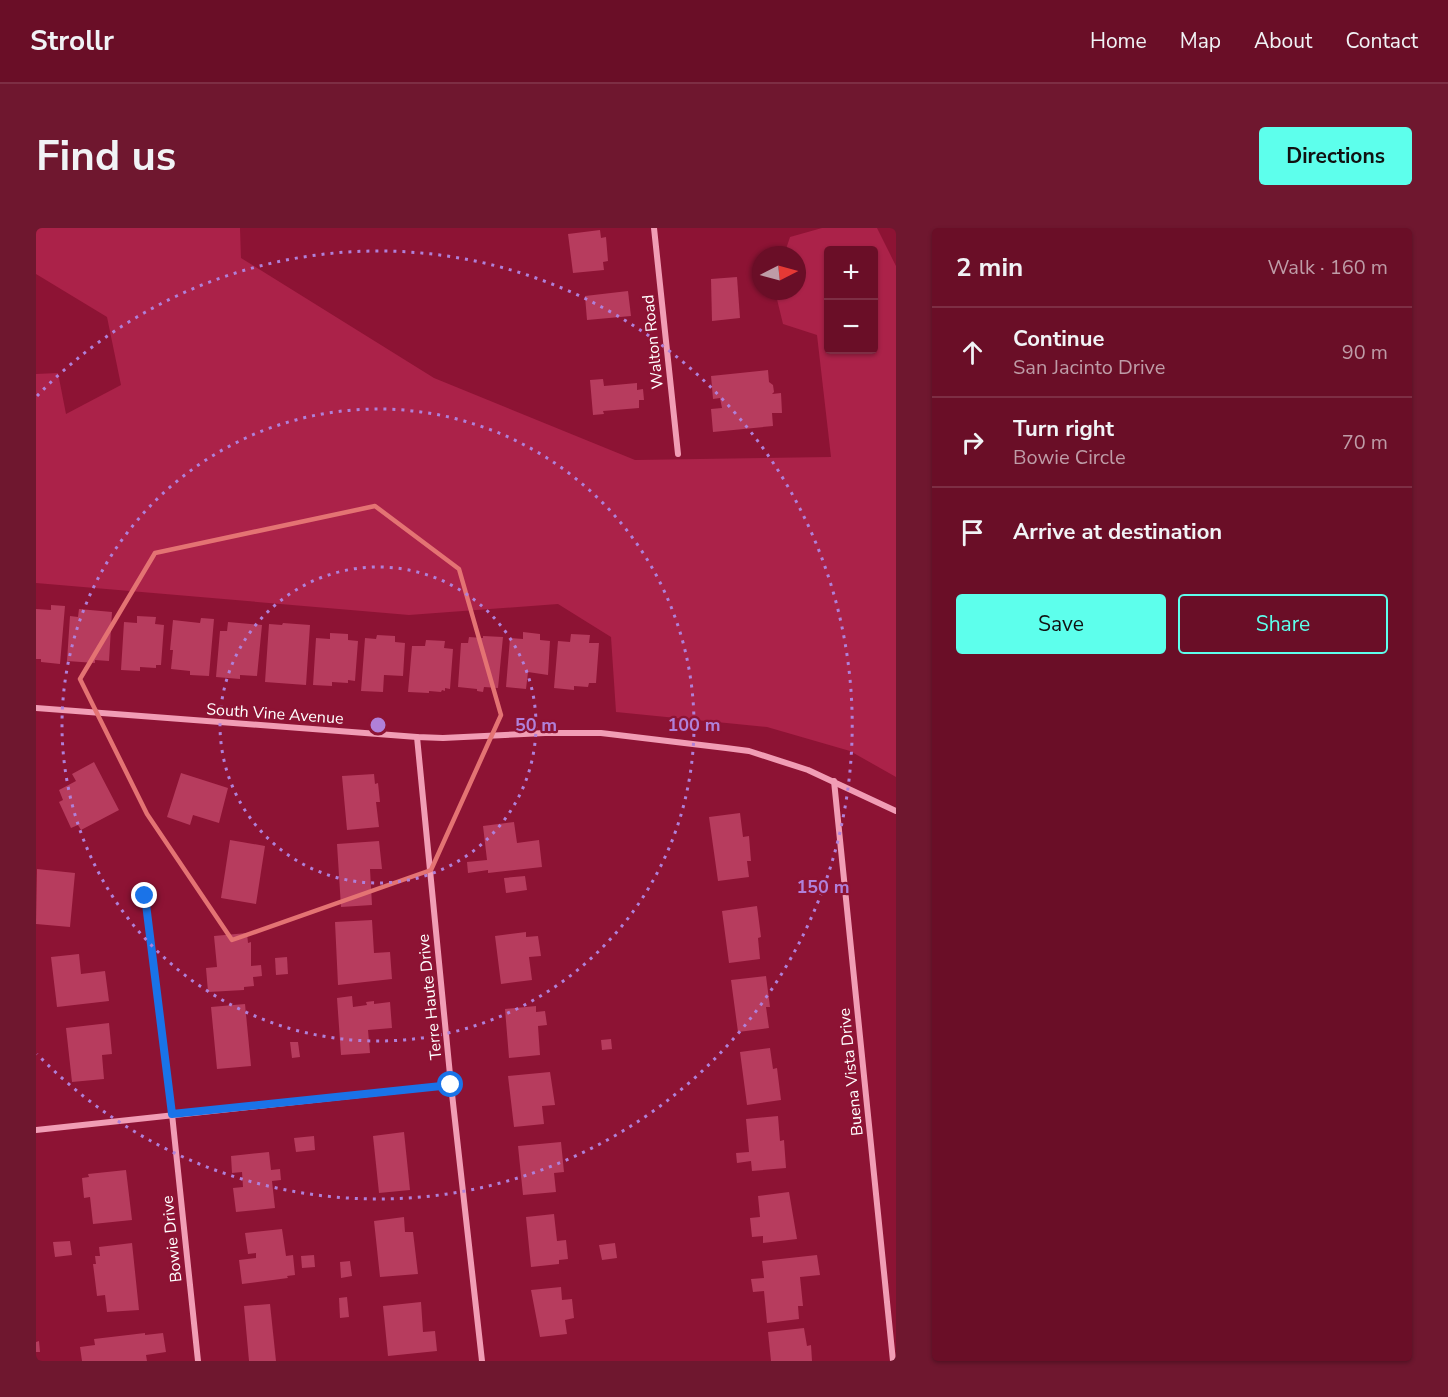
<!DOCTYPE html>
<meta charset="utf-8">
<style>
body{margin:0;font-family:"Nunito Sans",sans-serif;background:#6f172f;color:#f1f3f6}
.controls{position:absolute;right:18px;top:18px;display:grid;overflow:hidden;border-radius:6px;box-shadow:0 2px 4px #0004}
.controls button{width:54px;height:54px;display:grid;place-items:center;padding:0;border:0;border-bottom:2px solid #7d2e44;background:#6a0e27;color:#f1f3f6;font:30px sans-serif}
.compass{position:absolute;left:716px;top:18px;width:54px;height:54px;border-radius:50%;background:#6a0e27;box-shadow:0 2px 4px #0004;rotate:84deg}
.stop{position:absolute;width:18px;height:18px;margin:-14px;border:4px solid #1a73e8;border-radius:50%;background:#fff}
.stop.end{background:#1a73e8;border-color:#fff;box-shadow:0 2px 6px #0008}
.list{margin:0;padding:0;list-style:none}
h2{display:flex;justify-content:space-between;align-items:center;height:78px;margin:0;padding:0 24px;font-size:26px}
h2 small{font-size:20px;font-weight:400;color:#be9ca7}
.list li{display:grid;grid-template-columns:39px 1fr auto;gap:18px;align-items:center;box-sizing:border-box;height:90px;padding:0 24px;border-top:2px solid #7d2e44}
.list b{display:block;font-size:22px;white-space:nowrap}
.list p{margin:0;font-size:20px;white-space:nowrap;color:#be9ca7}
.list em{font-size:20px;font-style:normal;color:#be9ca7}
.actions{display:flex;gap:12px;padding:18px 24px}
.actions a{flex:1;padding:14px 0;border:2px solid #5dffec;border-radius:6px;text-align:center;font-size:21px;color:#5dffec}
.actions .main{background:#5dffec;color:#111}
.icon{flex:none;width:33px;height:33px;fill:none;stroke:currentColor;stroke-width:2;stroke-linecap:round;stroke-linejoin:round}
.map{position:relative;flex:none;width:860px;height:1133px;overflow:hidden;border-radius:6px}
header{display:flex;align-items:center;gap:36px;box-sizing:border-box;height:84px;padding:0 30px;background:#6a0e27;border-bottom:2px solid #7d2e44}
header strong{font-size:28px}
nav{display:flex;gap:33px;margin-inline-start:auto;font-size:21px}
.intro{display:flex;align-items:center;justify-content:space-between;box-sizing:border-box;height:144px;padding:0 36px}
h1{margin:0;font-size:42px}
.button{padding:15px 27px;border-radius:6px;background:#5dffec;color:#111;font-size:21px;font-weight:700}
main{display:flex;gap:36px;padding:0 36px}
aside{flex:1;background:#6a0e27;border-radius:6px;box-shadow:0 2px 4px #0004}
.map>svg:first-child{display:block}
</style>
<header>
<strong>Strollr</strong>
<nav><a>Home</a><a>Map</a><a>About</a><a>Contact</a></nav>
</header>
<div class="intro"><h1>Find us</h1><a class="button">Directions</a></div>
<main>
<div class="map">
<svg width="860" height="1133" viewBox="0 0 860 1133">
<rect width="100%" height="100%" fill="#8d1334"/>
<!-- green -->
<path fill="#ab2249" fill-rule="evenodd" d="M 0,0 L 204,0 L 205,30 L 398,150 L 599,232 L 795,229 L 781,107 L 747,96 L 739,63 L 761,63 L 761,27 L 748,27 L 754,9 L 786,0 L 841,0 L 860,38 L 860,549 L 814,523 L 731,499 L 580,484 L 575,409 L 522,376 L 373,387 L 0,355 L 0,146 L 22,145 L 30,186 L 85,157 L 71,89 L 0,46 ZM 792,22 L 838,22 L 838,122 L 792,122 Z"/>
<!-- building -->
<g fill="#b73c5e">
<polygon points="564,2 565,10 570,9 572,33 567,34 568,42 537,45 532,6"/>
<polygon points="701,49 704,90 676,93 675,51"/>
<polygon points="592,63 595,88 551,92 549,68"/>
<polygon points="732,142 733,154 737,157 738,164 736,166 745,165 746,185 736,185 737,198 677,204 675,181 686,180 684,170 677,171 675,148"/>
<polygon points="567,151 568,158 601,155 601,162 607,161 608,172 603,172 603,180 567,183 568,186 557,187 554,152"/>
<polygon points="15,377 29,378 24,436 5,434 5,431 0,431 0,381 15,382"/>
<polygon points="43,381 76,384 73,433 59,432 59,435 31,433 34,388 42,389"/>
<polygon points="101,388 120,389 119,396 128,397 125,437 120,437 120,440 104,439 104,443 85,442 88,394 101,395"/>
<polygon points="165,390 178,391 173,448 154,447 154,443 135,441 137,422 134,422 137,392 164,395"/>
<polygon points="192,394 226,397 221,448 204,447 204,451 180,449 184,403 191,403"/>
<polygon points="247,395 274,397 270,457 229,454 233,396 246,397"/>
<polygon points="487,404 504,406 504,412 514,413 512,447 492,444 490,461 470,459 474,410 487,411"/>
<polygon points="294,405 312,406 312,412 322,413 319,453 312,452 312,455 296,454 296,458 277,457 280,410 294,411"/>
<polygon points="535,406 554,407 553,415 563,415 560,455 553,455 552,459 538,458 538,462 518,460 522,413 534,414"/>
<polygon points="341,407 359,408 359,414 369,415 367,448 348,447 347,464 325,463 329,410 340,411"/>
<polygon points="447,408 467,409 462,460 448,459 447,464 441,463 441,461 422,459 425,415 432,415 433,409 447,410"/>
<polygon points="390,412 409,413 408,420 417,421 414,461 409,460 409,463 406,462 405,464 393,463 393,465 372,464 376,418 389,418"/>
<polygon points="58,534 83,582 45,602 42,597 35,600 23,574 27,572 23,562 40,553 36,546"/>
<polygon points="145,545 192,560 183,595 157,587 154,597 131,589"/>
<polygon points="338,546 339,556 342,555 344,574 340,574 343,599 311,602 306,548"/>
<polygon points="704,585 707,609 713,608 715,633 711,633 713,649 682,653 673,589"/>
<polygon points="478,594 481,615 503,612 506,639 452,645 452,642 432,645 431,634 451,632 447,598"/>
<polygon points="194,612 229,618 220,676 185,670"/>
<polygon points="343,613 346,641 334,641 336,677 305,679 301,616"/>
<polygon points="1,641 39,645 34,699 0,696"/>
<polygon points="489,648 491,662 470,665 468,650"/>
<polygon points="721,678 725,709 722,710 724,731 693,735 686,683"/>
<polygon points="336,692 338,725 354,724 356,751 302,757 299,694"/>
<polygon points="490,704 490,709 502,708 505,728 493,729 496,752 465,756 459,708"/>
<polygon points="211,705 212,715 215,714 215,738 225,737 226,748 217,749 218,758 208,759 208,762 172,764 170,740 181,739 178,708"/>
<polygon points="43,726 45,746 69,743 73,773 21,779 15,729"/>
<polygon points="251,729 252,746 240,747 239,730"/>
<polygon points="730,748 734,779 730,779 733,800 702,804 695,752"/>
<polygon points="316,768 317,779 331,777 330,774 338,773 338,776 354,774 356,800 332,802 334,825 305,827 301,770"/>
<polygon points="209,776 215,838 181,841 175,779"/>
<polygon points="500,778 500,784 509,783 511,797 502,798 504,827 473,830 469,781"/>
<polygon points="73,795 76,826 66,827 68,851 36,854 30,800"/>
<polygon points="575,811 576,821 566,822 565,812"/>
<polygon points="254,814 262,814 264,829 256,830"/>
<polygon points="734,820 737,841 741,840 745,872 711,877 704,824"/>
<polygon points="514,844 519,877 506,878 508,896 478,899 472,848"/>
<polygon points="742,888 744,913 748,912 750,940 716,943 715,933 701,935 700,925 713,924 710,891"/>
<polygon points="368,904 374,962 343,965 337,908"/>
<polygon points="278,908 279,922 260,924 258,910"/>
<polygon points="525,914 528,944 518,945 520,964 487,967 482,918"/>
<polygon points="233,924 235,942 244,941 245,952 236,953 239,980 200,984 197,960 207,959 206,944 196,945 195,928"/>
<polygon points="90,942 96,992 57,996 54,969 48,970 46,950 53,949 52,946"/>
<polygon points="753,964 761,1011 727,1015 727,1008 716,1009 714,990 724,989 722,968"/>
<polygon points="518,986 521,1013 530,1012 532,1031 523,1032 523,1036 495,1039 490,989"/>
<polygon points="368,989 369,1004 377,1004 382,1046 344,1049 338,993"/>
<polygon points="246,1001 250,1028 257,1027 259,1047 251,1048 252,1050 206,1056 203,1032 220,1030 220,1025 212,1026 209,1005"/>
<polygon points="34,1013 36,1027 19,1029 17,1014"/>
<polygon points="96,1015 103,1082 71,1084 69,1067 61,1068 57,1036 60,1036 59,1028 64,1028 63,1019"/>
<polygon points="579,1015 581,1030 566,1032 563,1017"/>
<polygon points="278,1027 279,1039 266,1040 265,1028"/>
<polygon points="781,1027 784,1047 764,1049 767,1078 762,1078 763,1091 731,1095 728,1063 717,1064 715,1051 728,1050 726,1033"/>
<polygon points="314,1033 316,1048 305,1050 304,1034"/>
<polygon points="525,1059 526,1072 536,1071 538,1090 529,1092 531,1106 504,1109 495,1062"/>
<polygon points="311,1069 313,1089 304,1090 303,1070"/>
<polygon points="385,1074 387,1104 399,1103 401,1123 352,1128 347,1078"/>
<polygon points="234,1076 240,1133 213,1133 208,1078"/>
<polygon points="768,1100 771,1118 775,1117 776,1133 735,1133 732,1104"/>
<polygon points="109,1105 109,1107 127,1105 130,1124 110,1127 111,1133 46,1133 44,1119 59,1117 58,1111"/>
<polygon points="3,1113 4,1124 0,1124 0,1114"/>
</g>
<g fill="none" stroke-linecap="round" stroke-linejoin="round">
<!-- minor -->
<g stroke="#f19db5" stroke-width="6">
<polyline points="618,0 642,226"/>
<polyline points="0,480 381,509 407,510 509,505 565,505 690,520 713,523 772,542 860,583"/>
<polyline points="381,509 415,857 446,1133"/>
<polyline points="798,553 857,1133"/>
<polyline points="109,668 136,886 162,1133"/>
<polyline points="0,902 415,857"/>
</g>
</g>
<g fill="none" stroke-linecap="round" stroke-linejoin="round">
<!-- route -->
<polyline stroke="#1a73e8" stroke-width="8" points="109,668 136,886 415,857"/>
</g>
<!-- marked area -->
<path fill="none" stroke="#e47373" stroke-width="4.5" stroke-linejoin="round" d="M 339,278 L 423,341 L 465,487 L 395,642 L 196,712 L 111,586 L 44,451 L 119,325 Z"/>
<!-- distance rings -->
<g fill="none" stroke="#b080d9" stroke-width="3" stroke-dasharray="3 6">
<circle cx="342" cy="497" r="158"/>
<circle cx="342" cy="497" r="316"/>
<path d="M1 168A474 474 0 1 1 1 826"/>
</g>
<g text-anchor="middle" stroke-width="4.5" stroke-linejoin="round" paint-order="stroke">
<!-- street labels -->
<g font-size="16" fill="#fff" stroke="#8d1334">
<text transform="translate(616 114) rotate(-96)" y="6">Walton Road</text>
<text transform="translate(239 485) rotate(4)" y="6">South Vine Avenue</text>
<text transform="translate(393 769) rotate(-96)" y="6">Terre Haute Drive</text>
<text transform="translate(814 844) rotate(-96)" y="6">Buena Vista Drive</text>
<text transform="translate(135 1011) rotate(-96)" y="6">Bowie Drive</text>
</g>
</g>
<circle cx="342" cy="497" r="9" fill="#b080d9" stroke="#8d1334" stroke-width="3"/>
<g font-size="18" text-anchor="middle" font-weight="bold" fill="#b080d9" stroke="#8d1334" stroke-width="4.5" stroke-linejoin="round" paint-order="stroke">
<text x="500" y="503">50 m</text>
<text x="658" y="503">100 m</text>
<text x="787" y="665">150 m</text>
</g>
</svg>
<div class="controls">
<button>+</button>
<button>−</button>
</div>
<svg class="compass" viewBox="-18 -18 36 36"><path d="M0-13l5 13h-10z" fill="#e53935"/><path d="M0 13l5-13h-10z" fill="#be9ca7"/></svg>
<div class="stop" style="left:415px;top:857px"></div>
<div class="stop end" style="left:109px;top:668px"></div>
</div>
<aside>
<h2>2 min<small>Walk · 160 m</small></h2>
<ul class="list">
<li><svg class="icon" aria-label="ahead" viewBox="0 0 24 24"><path d="M12 20V5M6 11l6-6 6 6"/></svg><div><b>Continue</b><p>San Jacinto Drive</p></div><em>90 m</em></li>
<li><svg class="icon" aria-label="right" viewBox="0 0 24 24"><path d="M7 20v-9h11M14 6l5 5-5 5"/></svg><div><b>Turn right</b><p>Bowie Circle</p></div><em>70 m</em></li>
<li><svg class="icon" aria-label="arrive" viewBox="0 0 24 24"><path d="M6 21V4h12l-3 4 3 4H6"/></svg><div><b>Arrive at destination</b></div></li>
</ul>
<div class="actions"><a class="main">Save</a><a>Share</a></div>
</aside>
</main>
